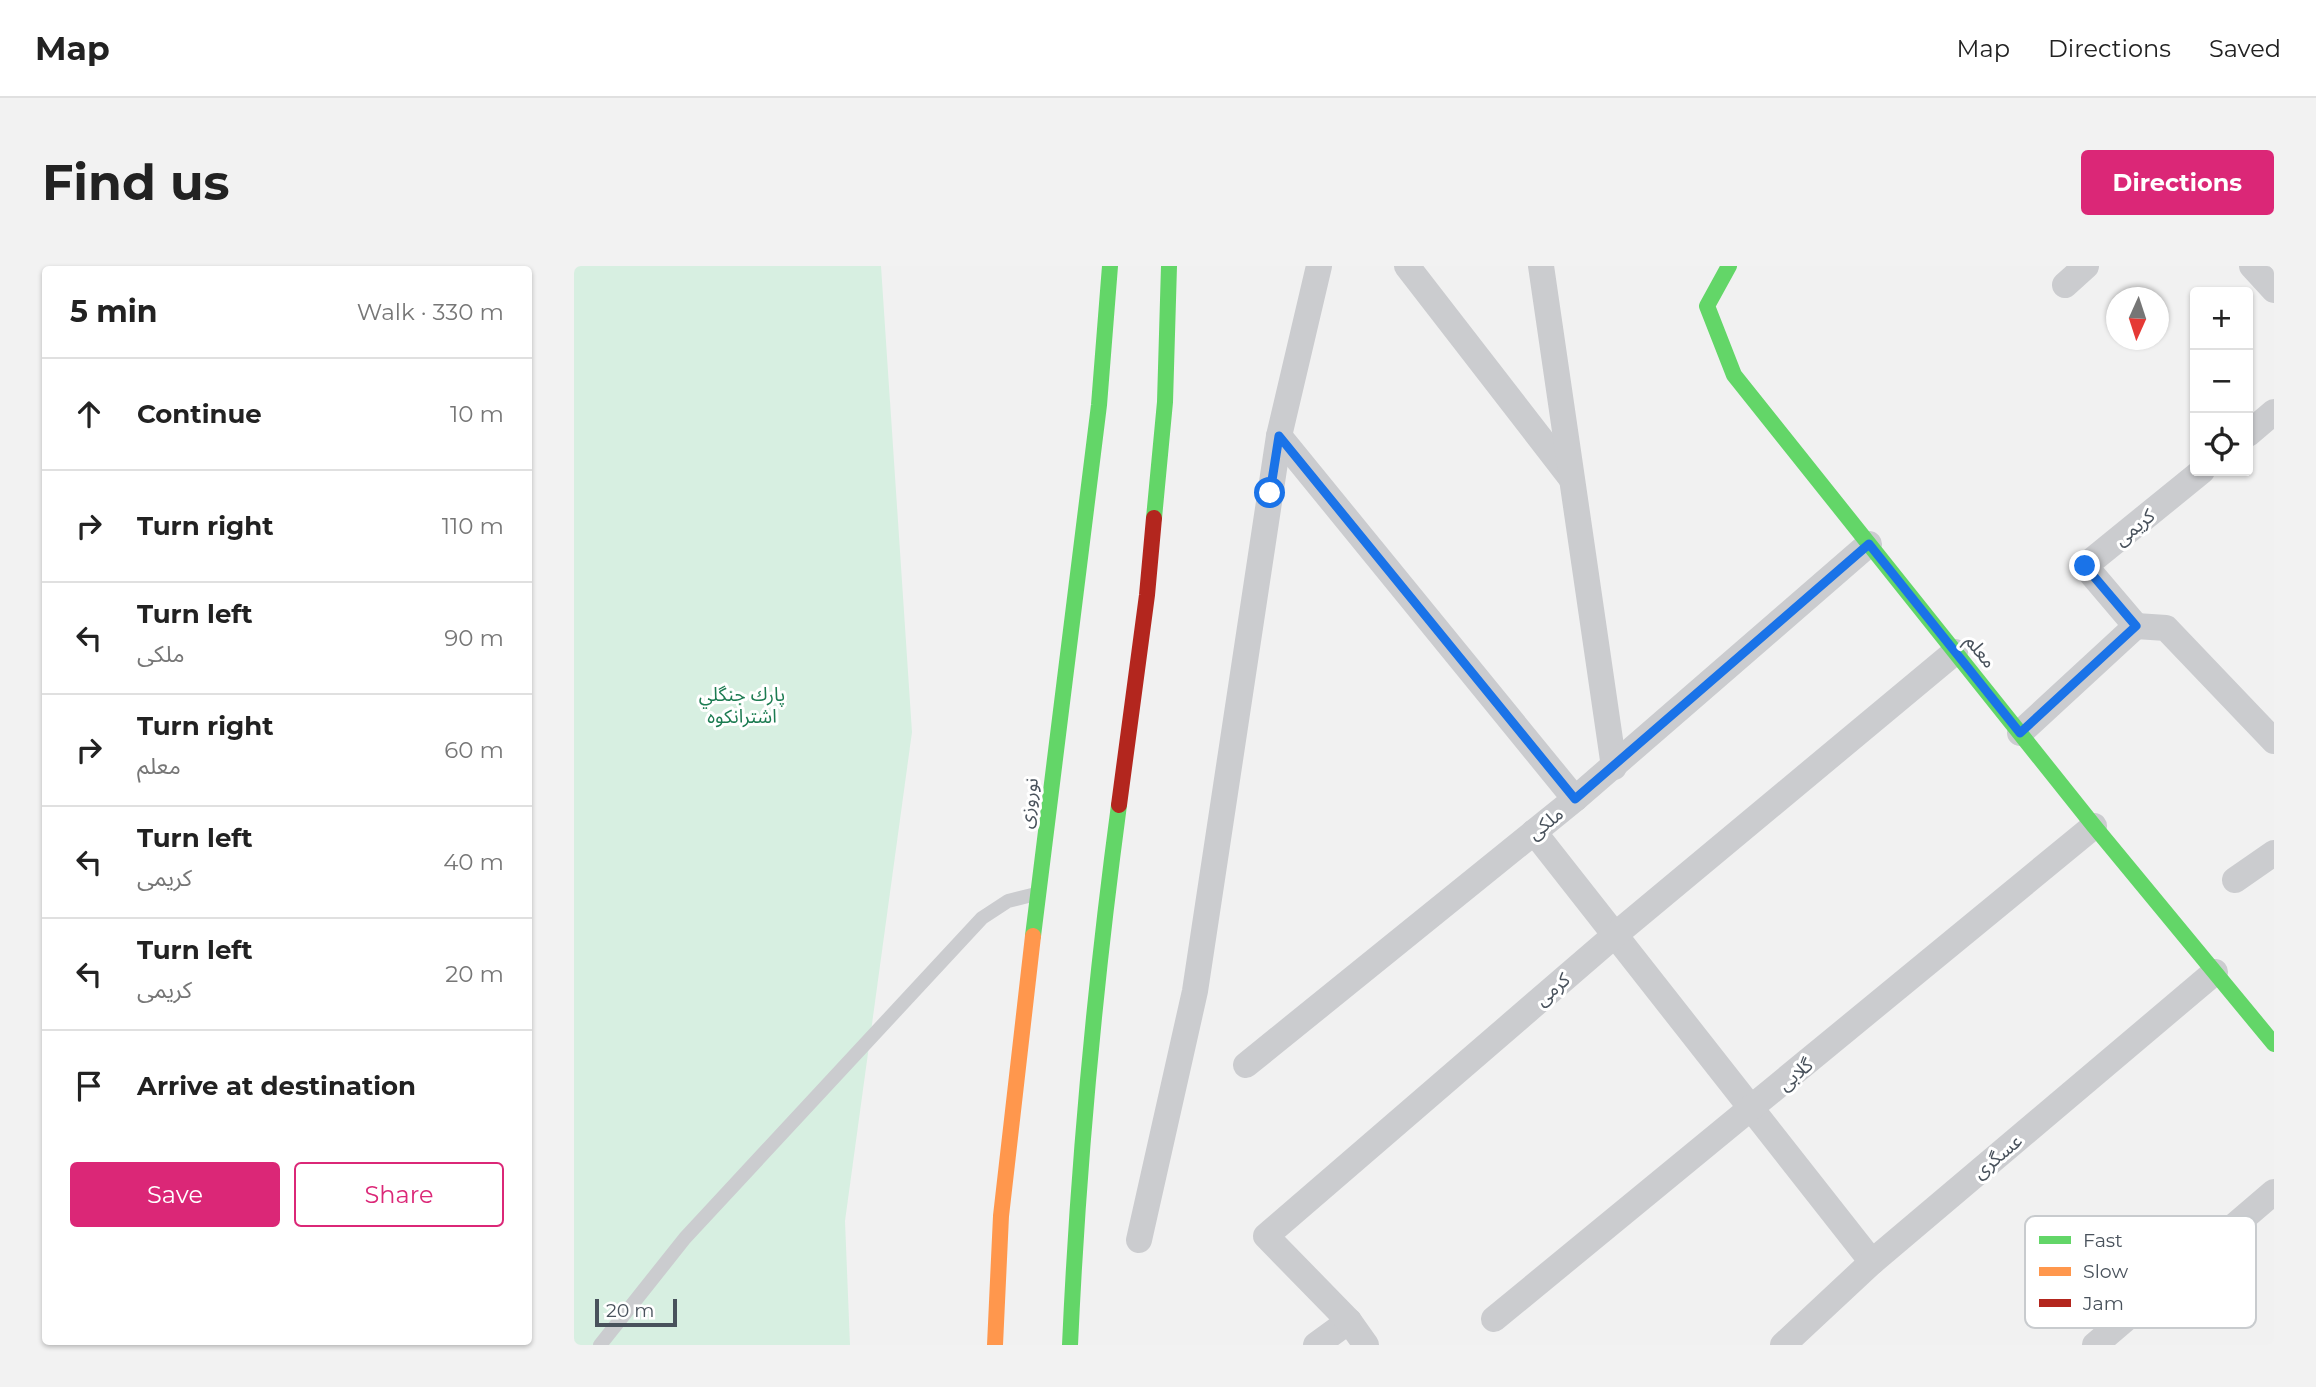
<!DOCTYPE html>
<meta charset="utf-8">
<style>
body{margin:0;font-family:Montserrat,"Noto Sans Arabic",sans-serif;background:#f2f2f2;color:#222}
.controls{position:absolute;right:21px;top:21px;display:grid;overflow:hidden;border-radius:7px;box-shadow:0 2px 5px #0004}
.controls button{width:63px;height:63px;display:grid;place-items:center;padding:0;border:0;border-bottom:2px solid #e0e0e0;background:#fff;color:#222;font:35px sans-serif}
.compass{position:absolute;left:1532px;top:21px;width:63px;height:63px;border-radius:50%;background:#fff;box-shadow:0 2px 5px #0004;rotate:183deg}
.scale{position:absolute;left:21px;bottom:18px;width:82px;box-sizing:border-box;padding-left:7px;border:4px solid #49525c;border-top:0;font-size:19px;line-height:24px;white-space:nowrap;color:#49525c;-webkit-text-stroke:5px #fff;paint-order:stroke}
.stop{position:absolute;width:21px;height:21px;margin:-16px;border:5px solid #1a73e8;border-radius:50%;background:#fff}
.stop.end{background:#1a73e8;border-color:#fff;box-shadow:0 2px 7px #0008}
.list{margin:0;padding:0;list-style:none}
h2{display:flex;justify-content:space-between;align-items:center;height:91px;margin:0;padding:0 28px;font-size:30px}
h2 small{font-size:23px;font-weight:400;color:#767676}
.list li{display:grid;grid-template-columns:46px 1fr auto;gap:21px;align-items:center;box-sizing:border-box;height:112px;padding:0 28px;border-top:2px solid #e0e0e0}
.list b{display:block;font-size:26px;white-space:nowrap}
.list p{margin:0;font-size:23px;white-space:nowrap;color:#767676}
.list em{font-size:23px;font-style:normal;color:#767676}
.actions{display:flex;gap:14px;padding:21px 28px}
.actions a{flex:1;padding:16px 0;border:2px solid #db2777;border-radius:7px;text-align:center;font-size:24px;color:#db2777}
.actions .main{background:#db2777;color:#fff}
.icon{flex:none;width:38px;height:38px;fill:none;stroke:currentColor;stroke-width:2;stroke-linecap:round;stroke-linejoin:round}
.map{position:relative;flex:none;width:1700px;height:1079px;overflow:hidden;border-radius:7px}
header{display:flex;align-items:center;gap:42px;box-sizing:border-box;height:98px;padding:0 35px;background:#fff;border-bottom:2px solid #e0e0e0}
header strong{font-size:33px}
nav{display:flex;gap:38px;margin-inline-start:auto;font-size:24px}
.intro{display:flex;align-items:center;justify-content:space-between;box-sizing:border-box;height:168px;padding:0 42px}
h1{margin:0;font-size:49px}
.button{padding:18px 32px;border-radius:7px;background:#db2777;color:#fff;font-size:24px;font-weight:700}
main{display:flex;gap:42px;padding:0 42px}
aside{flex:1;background:#fff;border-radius:7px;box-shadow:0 2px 5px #0004}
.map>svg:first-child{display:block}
</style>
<header>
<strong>Map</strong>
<nav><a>Map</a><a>Directions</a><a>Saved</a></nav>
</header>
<div class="intro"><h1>Find us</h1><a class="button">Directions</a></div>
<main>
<aside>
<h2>5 min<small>Walk · 330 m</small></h2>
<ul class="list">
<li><svg class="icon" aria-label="ahead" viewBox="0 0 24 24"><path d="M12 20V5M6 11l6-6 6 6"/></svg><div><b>Continue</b></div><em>10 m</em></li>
<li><svg class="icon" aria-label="right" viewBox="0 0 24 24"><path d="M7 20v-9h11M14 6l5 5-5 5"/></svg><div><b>Turn right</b></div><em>110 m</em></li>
<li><svg class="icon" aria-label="left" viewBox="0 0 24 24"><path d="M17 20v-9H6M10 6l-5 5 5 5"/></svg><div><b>Turn left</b><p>ملکی</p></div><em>90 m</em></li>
<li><svg class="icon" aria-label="right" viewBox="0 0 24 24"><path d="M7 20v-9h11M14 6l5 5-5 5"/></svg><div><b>Turn right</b><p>معلم</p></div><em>60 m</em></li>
<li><svg class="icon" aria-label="left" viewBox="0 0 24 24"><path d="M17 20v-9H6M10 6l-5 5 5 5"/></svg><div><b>Turn left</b><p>کریمی</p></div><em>40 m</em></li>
<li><svg class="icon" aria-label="left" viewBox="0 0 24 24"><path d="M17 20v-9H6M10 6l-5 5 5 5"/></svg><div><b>Turn left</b><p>کریمی</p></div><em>20 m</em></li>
<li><svg class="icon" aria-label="arrive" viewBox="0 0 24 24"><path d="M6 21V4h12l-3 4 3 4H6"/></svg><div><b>Arrive at destination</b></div></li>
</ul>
<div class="actions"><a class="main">Save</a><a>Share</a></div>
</aside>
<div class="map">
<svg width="1700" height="1079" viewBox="0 0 1700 1079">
<rect width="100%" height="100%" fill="#f1f1f1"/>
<!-- green -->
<polygon fill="#d7efe1" points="0,0 307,0 338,466 271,955 276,1079 0,1079"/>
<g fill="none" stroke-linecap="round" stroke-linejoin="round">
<!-- lane -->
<polyline stroke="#cbcccf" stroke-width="14" points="26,1079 111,972 408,652 434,635 462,628"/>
<!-- street -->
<g stroke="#cbcccf" stroke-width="26">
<polyline points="833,0 997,212"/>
<polyline points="967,0 1040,501"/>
<polyline points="1678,0 1700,24"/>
<polyline points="1491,19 1512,0"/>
<polyline points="1674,168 1700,146"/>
<polyline points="705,170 1001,533"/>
<polyline points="1562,360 1592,362 1700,475"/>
<polyline points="1446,467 1562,360 1511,300 1628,205"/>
<polyline points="960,566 1298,996"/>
<polyline points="1661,614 1700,587"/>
<polyline points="672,799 1001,533 1295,278"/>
<polyline points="565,974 621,725 705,170 745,0"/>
<polyline points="920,1053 1520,560"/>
<polyline points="742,1079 775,1055"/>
<polyline points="792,1079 775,1055 692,970 1041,669 1381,386"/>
<polyline points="1209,1079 1298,996 1641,706"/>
<polyline points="1521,1079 1700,926"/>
</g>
<!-- fast -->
<g stroke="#63d668" stroke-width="16">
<polyline points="1155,0 1133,40 1160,109 1520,560 1700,778"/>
<polyline points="580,252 591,136 595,0"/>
<polyline points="459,670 525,139 536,0"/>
<path d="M 496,1079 C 504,899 521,718 545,539"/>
</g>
<!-- slow -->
<polyline stroke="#ff974d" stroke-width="16" points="421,1079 427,950 459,670"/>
<!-- jam -->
<polyline stroke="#b3261e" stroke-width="16" points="545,539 573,329 580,252"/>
</g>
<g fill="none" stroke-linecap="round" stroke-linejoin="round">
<!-- route -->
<polyline stroke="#1a73e8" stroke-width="9" points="696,227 705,170 1001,533 1295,278 1446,467 1562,360 1511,300"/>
</g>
<g text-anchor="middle" stroke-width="6" stroke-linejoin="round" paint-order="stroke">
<!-- street labels -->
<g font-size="19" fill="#49525c" stroke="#fff">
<text transform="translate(1560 261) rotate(-39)" y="7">کریمی</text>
<text transform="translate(1407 385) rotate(51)" y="7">معلم</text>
<text transform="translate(454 537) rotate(-83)" y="7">نوروزی</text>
<text transform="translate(971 557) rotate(-39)" y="7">ملکی</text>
<text transform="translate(978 723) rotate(-41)" y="7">کرمی</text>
<text transform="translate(1221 808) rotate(-40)" y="7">گلابی</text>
<text transform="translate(1423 890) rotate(-40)" y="7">عسگری</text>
</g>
<!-- park labels -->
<g font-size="19" fill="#1c7b51" stroke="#fff">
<text x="168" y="435">پارك جنگلي<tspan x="168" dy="22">اشترانكوه</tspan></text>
</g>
</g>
<!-- legend -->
<rect x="1451" y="950" width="231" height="112" rx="10" fill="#fff" stroke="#c8cbce" stroke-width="2"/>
<rect x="1465" y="970" width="32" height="8" fill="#63d668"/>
<rect x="1465" y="1001" width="32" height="9" fill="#ff974d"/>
<rect x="1465" y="1033" width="32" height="8" fill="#b3261e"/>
<g font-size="19" fill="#49525c">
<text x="1509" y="981">Fast</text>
<text x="1509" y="1012">Slow</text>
<text x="1509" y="1044">Jam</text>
</g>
</svg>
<div class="controls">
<button>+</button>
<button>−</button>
<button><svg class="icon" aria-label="locate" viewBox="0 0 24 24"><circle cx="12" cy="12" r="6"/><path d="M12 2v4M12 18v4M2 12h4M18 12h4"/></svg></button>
</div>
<svg class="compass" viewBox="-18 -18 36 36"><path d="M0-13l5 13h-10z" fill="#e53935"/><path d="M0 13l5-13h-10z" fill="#767676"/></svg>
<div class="scale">20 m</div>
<div class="stop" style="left:696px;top:227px"></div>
<div class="stop end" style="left:1511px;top:300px"></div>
</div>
</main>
